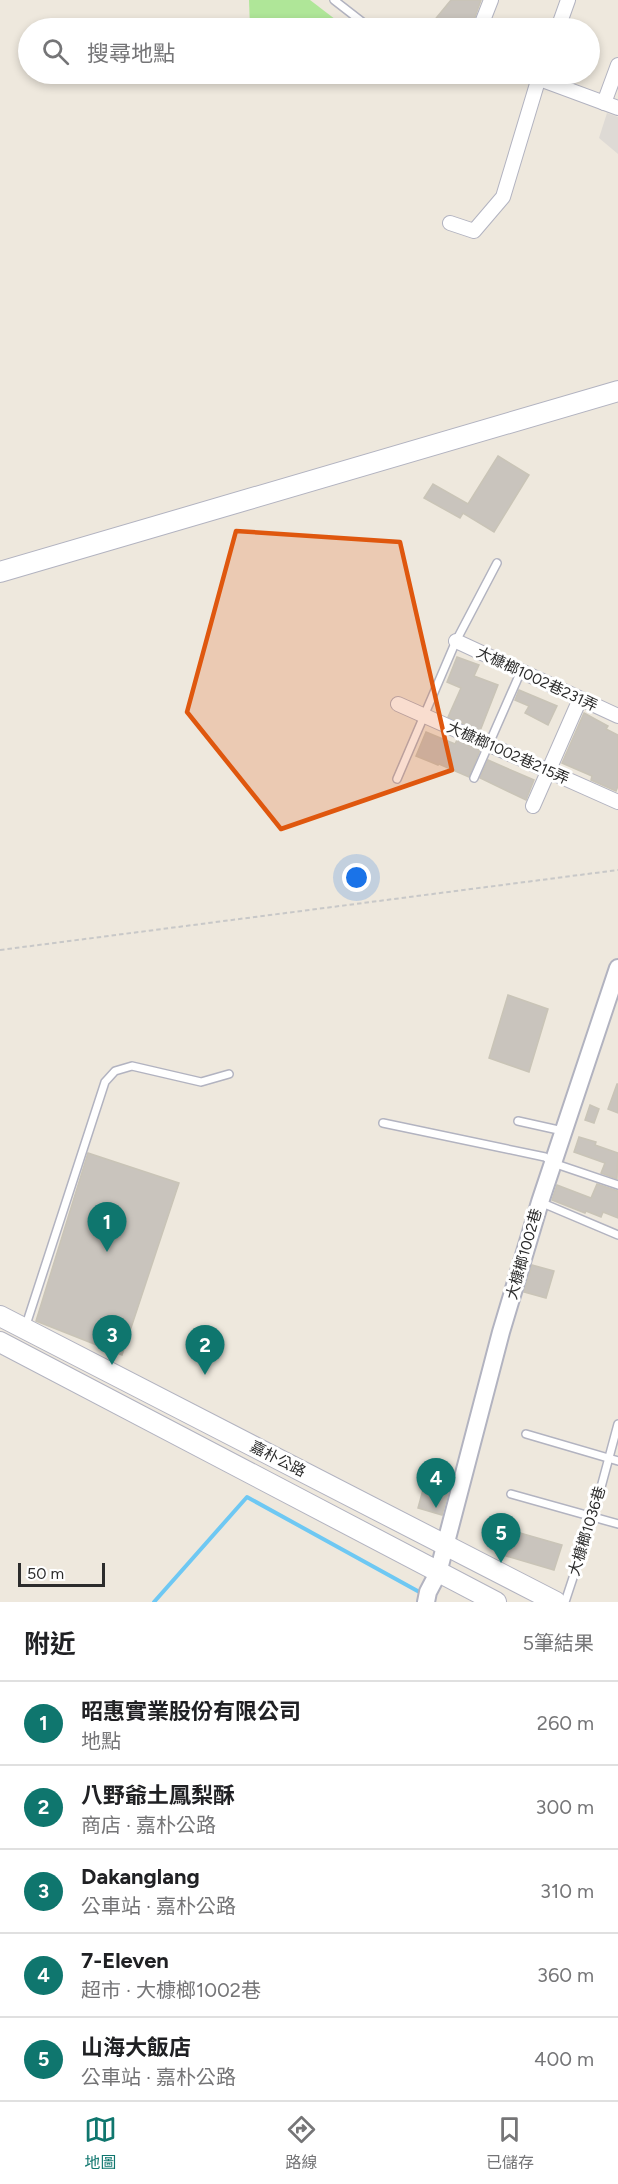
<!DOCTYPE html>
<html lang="zh-TW">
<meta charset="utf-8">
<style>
body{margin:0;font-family:Figtree,"Noto Sans TC",sans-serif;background:#f6f6f6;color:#202124}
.scale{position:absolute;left:18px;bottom:15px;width:87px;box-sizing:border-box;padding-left:6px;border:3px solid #2c2c2c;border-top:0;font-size:16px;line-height:21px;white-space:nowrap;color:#2c2c2c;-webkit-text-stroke:4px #fff;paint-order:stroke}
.you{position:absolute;left:357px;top:878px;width:21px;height:21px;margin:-15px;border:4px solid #fff;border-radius:50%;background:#1a73e8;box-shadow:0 0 0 9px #1a73e833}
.badge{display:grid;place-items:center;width:39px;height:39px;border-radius:50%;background:#0f766e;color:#fff;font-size:20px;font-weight:700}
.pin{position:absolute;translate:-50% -50px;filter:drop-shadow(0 2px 3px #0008)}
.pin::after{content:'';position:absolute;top:32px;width:21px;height:18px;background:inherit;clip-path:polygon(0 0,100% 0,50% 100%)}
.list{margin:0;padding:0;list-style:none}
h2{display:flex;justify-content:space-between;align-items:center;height:78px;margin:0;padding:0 24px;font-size:26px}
h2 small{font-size:20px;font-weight:400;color:#757577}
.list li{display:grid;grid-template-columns:39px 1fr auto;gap:18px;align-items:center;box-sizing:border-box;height:84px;padding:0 24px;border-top:2px solid #e0e0e0}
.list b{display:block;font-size:22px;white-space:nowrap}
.list p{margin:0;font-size:20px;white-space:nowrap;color:#757577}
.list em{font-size:20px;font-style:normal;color:#757577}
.icon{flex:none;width:33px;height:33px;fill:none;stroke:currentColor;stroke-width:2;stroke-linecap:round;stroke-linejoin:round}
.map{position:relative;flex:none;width:618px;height:1602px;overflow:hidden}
.search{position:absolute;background:#fff;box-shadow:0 3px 9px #0003;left:18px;right:18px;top:18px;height:66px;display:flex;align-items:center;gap:15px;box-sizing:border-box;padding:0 21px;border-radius:33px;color:#757577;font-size:22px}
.sheet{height:498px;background:#fff}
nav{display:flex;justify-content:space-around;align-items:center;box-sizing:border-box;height:84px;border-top:2px solid #e0e0e0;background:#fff;font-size:16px;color:#757577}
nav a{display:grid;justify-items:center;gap:3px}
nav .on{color:#0f766e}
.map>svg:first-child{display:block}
</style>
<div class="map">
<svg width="618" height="1602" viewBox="0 0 618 1602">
<rect width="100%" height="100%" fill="#eee8dd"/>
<!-- green -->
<polygon fill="#afe698" points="249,0 310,0 344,26 344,28 250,28"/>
<!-- plaza -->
<polygon fill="#dedad5" points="607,113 618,117 618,154 599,138"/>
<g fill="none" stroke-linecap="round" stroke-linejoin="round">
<!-- stream -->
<polyline stroke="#6ec8f3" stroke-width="4" points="154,1602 247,1497 423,1594"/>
</g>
<!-- building -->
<g fill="#c9c4bd" stroke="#c9c4b7" stroke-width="1.5">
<polygon points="451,0 481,0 471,28 428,28"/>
<polygon points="498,456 529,475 494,532 463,513 460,518 424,498 433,484 468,504"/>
<polygon points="457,657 479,665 474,676 498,685 480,731 448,717 461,688 447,682"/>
<polygon points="519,690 557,706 548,725 525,713 529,706 515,700"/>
<polygon points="584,713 608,726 606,729 618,735 618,786 616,791 591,780 592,776 562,763"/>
<polygon points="426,732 455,744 457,740 480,750 469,777 439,764 438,765 416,756"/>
<polygon points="488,760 534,780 526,800 480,778"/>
<polygon points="508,995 548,1009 529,1072 489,1058"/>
<polygon points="617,1084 618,1084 618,1113 608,1109"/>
<polygon points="590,1105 599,1109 594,1123 585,1120"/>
<polygon points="579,1137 596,1142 595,1145 618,1153 617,1179 601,1173 605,1163 574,1152"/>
<polygon points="88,1153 179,1183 122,1355 36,1321"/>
<polygon points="597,1184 618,1191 618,1218 603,1212 601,1217 586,1211 585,1213 552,1200 557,1185 591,1198"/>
<polygon points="532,1265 554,1271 546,1298 524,1292"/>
<polygon points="424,1486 448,1493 442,1515 418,1508"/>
<polygon points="503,1528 562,1545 554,1570 496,1553"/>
</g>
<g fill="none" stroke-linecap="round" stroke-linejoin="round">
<!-- service casing -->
<g stroke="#b2b3c0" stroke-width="10">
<g id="service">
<polyline points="334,0 370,28"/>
<polyline points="474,778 521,671"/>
<polyline points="397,779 456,641 497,563"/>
<polyline points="518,1121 563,1131"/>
<polyline points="383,1123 545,1157 553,1163 618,1185"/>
<polyline points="540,1202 618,1235"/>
<polyline points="25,1328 105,1082 115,1071 132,1066 201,1082 229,1074"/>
<polyline points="526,1434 618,1461"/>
<polyline points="511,1494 618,1524"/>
<polyline points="565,1602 593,1517 618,1424"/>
</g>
</g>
<!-- minor casing -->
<g stroke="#b2b3c0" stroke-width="16">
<g id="minor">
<polyline points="480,28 491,0"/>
<polyline points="558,28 568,0"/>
<polyline points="526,74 618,108"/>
<polyline points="604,103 618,65"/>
<polyline points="450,223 474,231 503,197 540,74"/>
<polyline points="456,641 618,716"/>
<polyline points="398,704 618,802"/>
<polyline points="533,806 580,699"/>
</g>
</g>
<!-- tertiary casing -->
<g stroke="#b2b3c0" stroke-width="20">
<polyline id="tertiary" points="426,1602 428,1592 438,1573 501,1332 540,1202 618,968"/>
</g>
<!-- secondary casing -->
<g stroke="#b2b3c0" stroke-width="22">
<g id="secondary">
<polyline points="0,572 618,391"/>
<polyline points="0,1316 556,1602"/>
<polyline points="0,1342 496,1602"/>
</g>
</g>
<!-- path -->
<polyline stroke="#c8c8c8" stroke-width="2" stroke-dasharray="4.5 3" stroke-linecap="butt" points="0,950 618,870"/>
<!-- service -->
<use href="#service" stroke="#fff" stroke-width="7"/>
<!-- minor -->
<use href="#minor" stroke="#fff" stroke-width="14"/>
<!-- tertiary -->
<use href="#tertiary" stroke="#fff" stroke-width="16"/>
<!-- secondary -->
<use href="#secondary" stroke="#fff" stroke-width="20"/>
</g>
<!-- marked area -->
<path fill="#df570e" fill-opacity="0.2" stroke="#df570e" stroke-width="4.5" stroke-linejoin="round" d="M 236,531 L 400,542 L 452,770 L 281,829 L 187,712 Z"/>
<g text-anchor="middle" stroke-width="6" stroke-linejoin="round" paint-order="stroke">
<!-- street labels -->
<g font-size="15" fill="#2c2c2c" stroke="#fff">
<text transform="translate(537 679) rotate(25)" y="5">大槺榔1002巷231弄</text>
<text transform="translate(508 753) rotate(24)" y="5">大槺榔1002巷215弄</text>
<text transform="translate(524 1254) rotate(-74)" y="5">大槺榔1002巷</text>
<text transform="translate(278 1459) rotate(27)" y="5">嘉朴公路</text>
<text transform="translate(587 1531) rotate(-73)" y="5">大槺榔1036巷</text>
</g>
</g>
</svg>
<div class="scale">50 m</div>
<div class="you"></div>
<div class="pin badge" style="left:107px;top:1252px">1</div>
<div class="pin badge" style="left:205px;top:1375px">2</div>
<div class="pin badge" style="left:112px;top:1365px">3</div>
<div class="pin badge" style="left:436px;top:1508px">4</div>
<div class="pin badge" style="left:501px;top:1563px">5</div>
<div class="search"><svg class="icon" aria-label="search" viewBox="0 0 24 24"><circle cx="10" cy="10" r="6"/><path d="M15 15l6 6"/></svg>搜尋地點</div>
</div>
<section class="sheet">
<h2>附近<small>5筆結果</small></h2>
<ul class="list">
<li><span class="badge">1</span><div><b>昭惠實業股份有限公司</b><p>地點</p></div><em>260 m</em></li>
<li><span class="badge">2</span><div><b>八野爺土鳳梨酥</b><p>商店 · 嘉朴公路</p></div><em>300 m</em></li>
<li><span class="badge">3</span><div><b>Dakanglang</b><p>公車站 · 嘉朴公路</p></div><em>310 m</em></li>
<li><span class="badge">4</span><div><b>7-Eleven</b><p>超市 · 大槺榔1002巷</p></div><em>360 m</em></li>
<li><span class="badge">5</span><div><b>山海大飯店</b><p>公車站 · 嘉朴公路</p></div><em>400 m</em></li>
</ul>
</section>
<nav>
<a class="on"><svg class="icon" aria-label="map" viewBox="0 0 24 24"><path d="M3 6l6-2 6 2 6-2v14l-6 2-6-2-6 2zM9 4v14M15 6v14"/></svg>地圖</a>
<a><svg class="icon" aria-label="directions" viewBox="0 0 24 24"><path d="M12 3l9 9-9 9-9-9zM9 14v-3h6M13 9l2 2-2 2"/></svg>路線</a>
<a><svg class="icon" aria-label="saved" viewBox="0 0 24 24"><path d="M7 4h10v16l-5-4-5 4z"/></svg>已儲存</a>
</nav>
